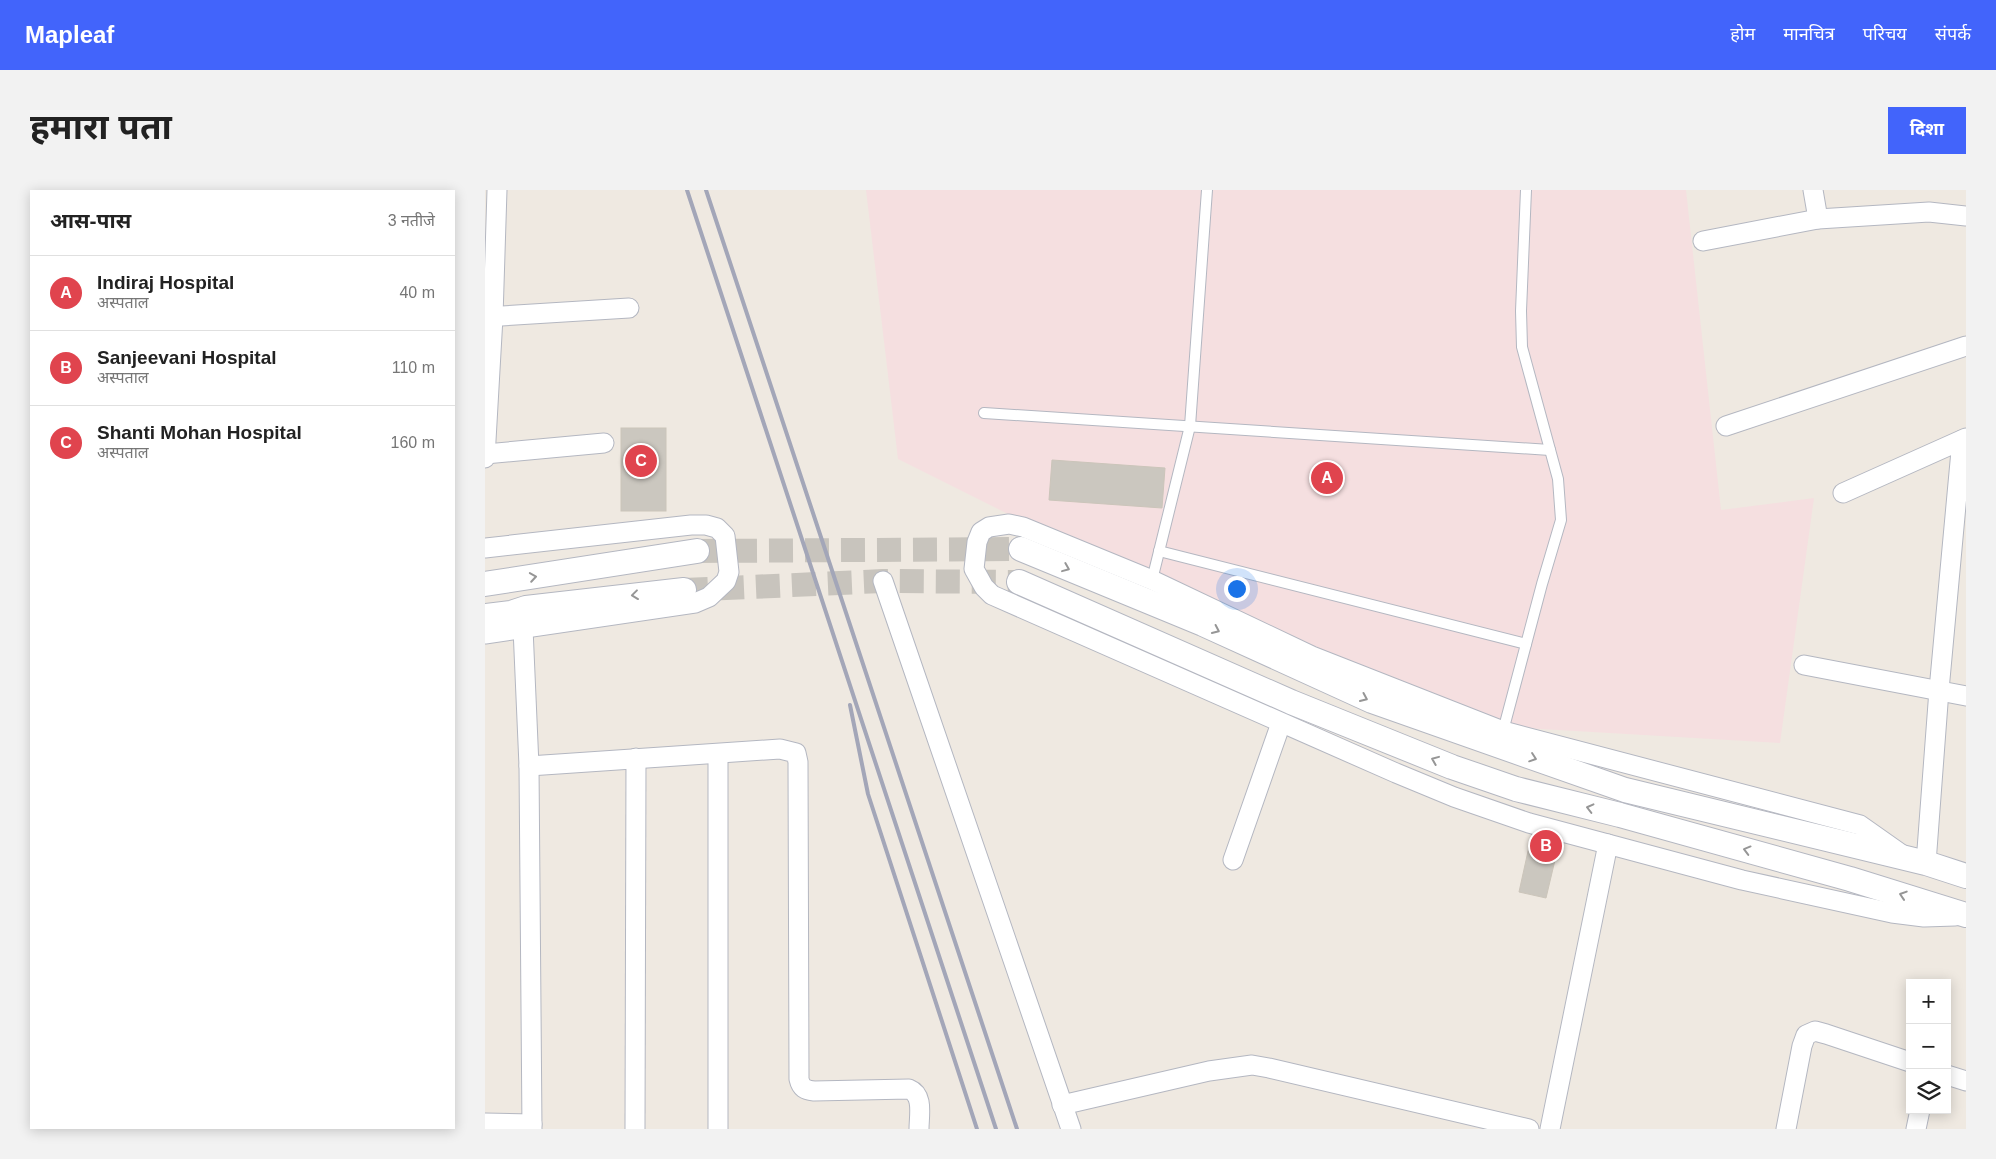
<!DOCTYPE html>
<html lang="hi">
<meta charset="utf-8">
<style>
body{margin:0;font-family:Arial,"Noto Sans Devanagari",sans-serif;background:#f2f2f2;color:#222}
.controls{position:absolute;right:15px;bottom:15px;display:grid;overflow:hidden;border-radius:0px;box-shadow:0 2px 12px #0003}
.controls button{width:45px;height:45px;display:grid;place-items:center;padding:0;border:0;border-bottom:1px solid #e0e0e0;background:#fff;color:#222;font:25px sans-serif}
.you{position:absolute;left:751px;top:398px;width:18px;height:18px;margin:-12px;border:4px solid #fff;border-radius:50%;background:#1a73e8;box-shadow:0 0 0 8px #1a73e833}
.badge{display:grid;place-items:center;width:32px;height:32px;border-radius:50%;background:#4264fb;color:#fff;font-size:16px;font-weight:700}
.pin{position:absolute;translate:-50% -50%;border:2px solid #fff;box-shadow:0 1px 5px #0006}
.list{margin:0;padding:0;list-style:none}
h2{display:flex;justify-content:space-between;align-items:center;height:65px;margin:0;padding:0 20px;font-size:21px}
h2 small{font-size:16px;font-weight:400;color:#767676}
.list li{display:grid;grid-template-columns:32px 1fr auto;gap:15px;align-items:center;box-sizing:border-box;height:75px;padding:0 20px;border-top:1px solid #e0e0e0}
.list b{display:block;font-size:19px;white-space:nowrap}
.list p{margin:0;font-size:16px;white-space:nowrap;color:#767676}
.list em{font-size:16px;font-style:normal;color:#767676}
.icon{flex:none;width:28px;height:28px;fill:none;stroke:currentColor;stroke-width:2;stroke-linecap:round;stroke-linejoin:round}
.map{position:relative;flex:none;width:1481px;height:939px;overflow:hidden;border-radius:0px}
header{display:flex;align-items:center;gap:30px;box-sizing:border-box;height:70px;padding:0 25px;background:#4264fb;color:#fff}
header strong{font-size:24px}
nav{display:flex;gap:28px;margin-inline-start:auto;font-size:18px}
.intro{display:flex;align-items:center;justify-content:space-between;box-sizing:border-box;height:120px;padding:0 30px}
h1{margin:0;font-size:35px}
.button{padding:12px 22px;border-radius:0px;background:#4264fb;color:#fff;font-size:18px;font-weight:700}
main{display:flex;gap:30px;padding:0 30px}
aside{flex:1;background:#fff;border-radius:0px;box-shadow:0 2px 12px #0003}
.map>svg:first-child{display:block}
</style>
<header>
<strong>Mapleaf</strong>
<nav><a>होम</a><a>मानचित्र</a><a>परिचय</a><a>संपर्क</a></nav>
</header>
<div class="intro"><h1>हमारा पता</h1><a class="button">दिशा</a></div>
<main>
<aside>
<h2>आस-पास<small>3 नतीजे</small></h2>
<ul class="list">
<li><span class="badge" style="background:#e0444e">A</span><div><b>Indiraj Hospital</b><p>अस्पताल</p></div><em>40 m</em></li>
<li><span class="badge" style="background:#e0444e">B</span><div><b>Sanjeevani Hospital</b><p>अस्पताल</p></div><em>110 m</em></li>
<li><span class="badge" style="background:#e0444e">C</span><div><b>Shanti Mohan Hospital</b><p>अस्पताल</p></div><em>160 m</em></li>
</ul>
</aside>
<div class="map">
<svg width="1481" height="939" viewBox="0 0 1481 939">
<rect width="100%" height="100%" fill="#efe9e1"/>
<!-- medical -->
<polygon fill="#f5dfe0" points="381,0 1201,0 1236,320 1329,308 1295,553 1022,537 677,401 413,269"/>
<!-- building -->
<g fill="#cbc7bf" stroke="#cbc5ba">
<rect x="136" y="238" width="45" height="83"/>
<polygon points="567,270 680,278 677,318 564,310"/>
<polygon points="1047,643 1075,649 1061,708 1034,702"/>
</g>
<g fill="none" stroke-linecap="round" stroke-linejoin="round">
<!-- tertiary-tunnel -->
<g stroke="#c8c4bd" stroke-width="24" stroke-dasharray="24 12" stroke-linecap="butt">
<polyline points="212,361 536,359"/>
<polyline points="199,400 398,391 534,392"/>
</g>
<!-- service casing -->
<g stroke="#b4b7c1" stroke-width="12">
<g id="service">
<polyline points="499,223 1065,260"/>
<polyline points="674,361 1041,454"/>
<polyline points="667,390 705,236 722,0"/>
<polyline points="1018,541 1057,394 1076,330 1073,289 1037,157 1036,121 1041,0"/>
</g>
</g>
<!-- minor casing -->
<g stroke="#b4b7c1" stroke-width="21">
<g id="minor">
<polyline points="1328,0 1333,29"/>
<polyline points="1218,51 1333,29 1444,22 1481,26"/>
<polyline points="0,127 144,118"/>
<polyline points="1241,236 1481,156"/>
<polyline points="0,264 119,253"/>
<polyline points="0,268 8,127 12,0"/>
<polyline points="1358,303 1481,248"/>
<polyline points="0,358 206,335 221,335 232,338 240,346 244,382 241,391 224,407 210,413 0,444"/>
<polyline points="398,391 586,939"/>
<polyline points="38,438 44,576 47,939"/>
<polyline points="1319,475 1481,506"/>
<polyline points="233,564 233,939"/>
<path d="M 44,576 L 295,559 L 311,563 L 313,572 L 314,889 C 316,898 320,900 329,901 L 424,899 C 439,905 434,925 434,939"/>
<polyline points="1419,666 1375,635 1018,541 827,466 667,390 538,337 524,334 504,337 496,342 492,352 489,379 499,397 507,405 911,583 969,607 1044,633 1257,690 1407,723 1439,727 1470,726"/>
<polyline points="748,670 796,533"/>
<polyline points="1441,673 1454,500 1477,250"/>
<polyline points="1462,885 1481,891"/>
<polyline points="577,915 724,881 767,875 784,878 1044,939"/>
<polyline points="0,933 47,934"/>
<polyline points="150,939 151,568"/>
<polyline points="1065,939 1123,654"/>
<polyline points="1301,939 1317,856 1321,845 1330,841 1341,844 1425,872"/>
<polyline points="1431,939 1435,920"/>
</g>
</g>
<!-- tertiary casing -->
<g stroke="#b4b7c1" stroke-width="26">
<g id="tertiary">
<polyline points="536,359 718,434 887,511 1140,600 1441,673 1481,686"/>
<polyline points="534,392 806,512 967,577 1031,599 1135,625 1365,689 1481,725"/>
<polyline points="0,394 212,361"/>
<polyline points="0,426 26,423 41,418 199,400"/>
</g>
</g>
<!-- service -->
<use href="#service" stroke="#fff" stroke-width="10"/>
<!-- minor -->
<use href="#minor" stroke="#fff" stroke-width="19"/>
<!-- tertiary -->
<use href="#tertiary" stroke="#fff" stroke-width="24"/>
<!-- rail -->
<g stroke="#a3a6b8" stroke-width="4">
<polyline points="202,0 511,939"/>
<polyline points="221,0 532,939"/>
<polyline points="365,515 383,604 492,939"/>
</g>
</g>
<!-- one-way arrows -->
<defs><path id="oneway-chevron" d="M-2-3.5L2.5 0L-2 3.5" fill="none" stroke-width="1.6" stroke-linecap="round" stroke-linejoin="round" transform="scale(1.25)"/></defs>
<g stroke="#969696">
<use href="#oneway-chevron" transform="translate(581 378) rotate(22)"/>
<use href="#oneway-chevron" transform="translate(48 387) rotate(-9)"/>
<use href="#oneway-chevron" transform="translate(150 405) rotate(173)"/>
<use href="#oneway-chevron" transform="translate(731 440) rotate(25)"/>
<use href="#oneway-chevron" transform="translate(879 508) rotate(24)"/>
<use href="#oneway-chevron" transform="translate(1048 568) rotate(19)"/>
<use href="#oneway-chevron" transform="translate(950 570) rotate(-158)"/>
<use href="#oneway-chevron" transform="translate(1105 618) rotate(-166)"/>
<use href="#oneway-chevron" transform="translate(1262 660) rotate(-165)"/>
<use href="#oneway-chevron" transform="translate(1418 705) rotate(-162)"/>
</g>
</svg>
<div class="controls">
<button>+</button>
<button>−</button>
<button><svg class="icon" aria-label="layers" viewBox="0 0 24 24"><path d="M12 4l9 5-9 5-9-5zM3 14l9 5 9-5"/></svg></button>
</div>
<div class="you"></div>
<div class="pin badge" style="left:842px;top:288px;background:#e0444e">A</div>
<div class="pin badge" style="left:1061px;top:656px;background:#e0444e">B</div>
<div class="pin badge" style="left:156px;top:271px;background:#e0444e">C</div>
</div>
</main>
